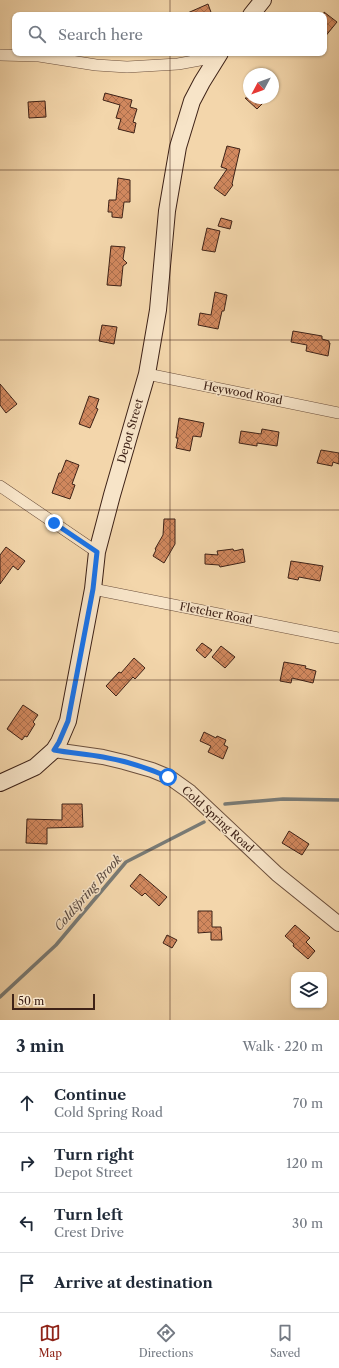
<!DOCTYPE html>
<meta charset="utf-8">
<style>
body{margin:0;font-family:"Libre Caslon Text",serif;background:#f2f2f3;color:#1f2937}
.controls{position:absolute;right:12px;bottom:12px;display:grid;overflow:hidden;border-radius:8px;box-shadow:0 1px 3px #0004}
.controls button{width:36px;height:36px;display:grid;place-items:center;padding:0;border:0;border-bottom:1px solid #e0e1e3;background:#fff;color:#1f2937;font:20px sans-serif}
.compass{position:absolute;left:243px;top:68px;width:36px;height:36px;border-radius:50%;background:#fff;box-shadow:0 1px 3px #0004;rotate:229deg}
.scale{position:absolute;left:12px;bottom:10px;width:83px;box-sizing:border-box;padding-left:4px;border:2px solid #3e2217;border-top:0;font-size:11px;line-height:14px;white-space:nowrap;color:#3e2217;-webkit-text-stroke:3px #f7e4c8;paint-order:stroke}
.stop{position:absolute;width:12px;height:12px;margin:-9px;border:3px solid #1a73e8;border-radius:50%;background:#fff}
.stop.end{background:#1a73e8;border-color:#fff;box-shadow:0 1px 4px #0008}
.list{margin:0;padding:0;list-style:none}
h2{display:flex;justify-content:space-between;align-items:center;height:52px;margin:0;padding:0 16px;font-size:17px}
h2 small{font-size:13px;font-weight:400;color:#747a83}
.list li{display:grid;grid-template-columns:26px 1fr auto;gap:12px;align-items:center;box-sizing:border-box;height:60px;padding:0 16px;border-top:1px solid #e0e1e3}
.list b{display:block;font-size:15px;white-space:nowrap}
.list p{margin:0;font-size:13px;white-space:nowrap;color:#747a83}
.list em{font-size:13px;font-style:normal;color:#747a83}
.icon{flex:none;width:22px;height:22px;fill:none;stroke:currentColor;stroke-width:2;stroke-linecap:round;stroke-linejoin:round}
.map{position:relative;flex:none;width:339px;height:1020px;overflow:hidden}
.search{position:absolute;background:#fff;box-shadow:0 1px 3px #0004;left:12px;right:12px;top:12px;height:44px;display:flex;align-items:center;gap:10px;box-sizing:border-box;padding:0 14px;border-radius:8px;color:#747a83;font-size:15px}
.sheet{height:292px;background:#fff}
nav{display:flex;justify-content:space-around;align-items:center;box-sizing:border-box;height:56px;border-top:1px solid #e0e1e3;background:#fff;font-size:11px;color:#747a83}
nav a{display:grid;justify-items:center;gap:2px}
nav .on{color:#8f2418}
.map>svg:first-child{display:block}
</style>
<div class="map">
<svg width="339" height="1020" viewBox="0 0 339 1020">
<defs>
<pattern id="building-cross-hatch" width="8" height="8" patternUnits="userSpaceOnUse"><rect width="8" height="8" fill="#d1885e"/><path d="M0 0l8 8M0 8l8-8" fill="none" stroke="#ab6f4d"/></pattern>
</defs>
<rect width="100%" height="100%" fill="#f3d6ab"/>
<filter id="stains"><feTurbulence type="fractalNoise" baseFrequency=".005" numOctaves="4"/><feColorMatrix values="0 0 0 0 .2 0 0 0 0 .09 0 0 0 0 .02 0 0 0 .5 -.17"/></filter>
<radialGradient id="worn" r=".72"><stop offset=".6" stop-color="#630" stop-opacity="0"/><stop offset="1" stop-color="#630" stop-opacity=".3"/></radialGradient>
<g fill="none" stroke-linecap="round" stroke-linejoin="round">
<!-- stream -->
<g stroke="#797b76" stroke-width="3.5">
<polyline points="225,804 283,799 339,800"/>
<polyline points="0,997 56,945 126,862 204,822"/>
</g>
</g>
<!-- building -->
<g fill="url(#building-cross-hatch)" stroke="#3e2217">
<polygon points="208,4 212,15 183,15"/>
<polygon points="324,12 337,22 324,38"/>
<polygon points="105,93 132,100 130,107 137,109 133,122 136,123 134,133 118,129 121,119 116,118 120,105 103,100"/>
<polygon points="245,98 268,98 257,109"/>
<polygon points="45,101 46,117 29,118 28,102"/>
<polygon points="227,146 240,149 232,184 233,185 225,196 214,188 227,169 221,167"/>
<polygon points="118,178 130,180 130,202 124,202 122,218 112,217 112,212 108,212 109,200 116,200"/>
<polygon points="221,218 232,221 230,229 218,226"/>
<polygon points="207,228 220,231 215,252 202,250"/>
<polygon points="111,246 125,247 123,259 127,263 123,266 121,286 107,285"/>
<polygon points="215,292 227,295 224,311 222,311 218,329 198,325 200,313 211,315"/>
<polygon points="102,325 117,327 114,344 99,341"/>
<polygon points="293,331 322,336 322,339 329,341 329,343 330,343 328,356 306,351 307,345 291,342"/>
<polygon points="0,384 17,404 6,413 0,405"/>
<polygon points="89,396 99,399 96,408 98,409 90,428 79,424"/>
<polygon points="179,418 204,423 201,437 193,436 190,451 176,448 178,438 176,438"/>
<polygon points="262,429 279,432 277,446 257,443 257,446 239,443 241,431 261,434"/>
<polygon points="321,450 339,453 339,464 333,462 332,466 317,463"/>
<polygon points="66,460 79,465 72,484 75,485 70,499 52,493 59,473 61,473"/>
<polygon points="164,519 175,519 175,544 164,563 153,556 156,550 155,549 163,535"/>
<polygon points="6,547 25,561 18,570 13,566 0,584 0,555"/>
<polygon points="233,549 234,551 243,549 245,562 220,567 219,565 205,564 205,554 218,555 217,551"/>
<polygon points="291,561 323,566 320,581 299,577 298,580 288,578"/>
<polygon points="202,643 212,650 205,658 196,650"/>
<polygon points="221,646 235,657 225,668 212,657"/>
<polygon points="134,658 145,668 135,679 133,677 116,696 106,686 119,672 121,673"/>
<polygon points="284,662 306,666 305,668 316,671 313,683 292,678 291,683 280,681"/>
<polygon points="23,705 38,715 33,722 35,724 27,737 25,736 22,740 7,729"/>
<polygon points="204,732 216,738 217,736 226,740 224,745 228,747 223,759 208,752 211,746 200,741"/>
<polygon points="62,804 82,804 83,827 47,828 47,844 26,843 27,819 62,820"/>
<polygon points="289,831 309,844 302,855 282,843"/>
<polygon points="140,874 167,897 159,906 145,893 142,896 130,886"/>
<polygon points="198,911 212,911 212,927 221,927 222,940 211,940 211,932 198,933"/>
<polygon points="295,925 310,938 306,942 315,951 308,959 293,946 294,944 285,936"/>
<polygon points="167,935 177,940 172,948 163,943"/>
</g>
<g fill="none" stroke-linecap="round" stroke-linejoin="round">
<!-- minor casing -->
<g stroke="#6b4f3c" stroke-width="12">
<g id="minor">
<polyline points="0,55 39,56 96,65 127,67 178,64 216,57 218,55"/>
<polyline points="147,374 339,413"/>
<polyline points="0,486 97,552"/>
<polyline points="93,589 339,638"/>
</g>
</g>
<!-- tertiary casing -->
<g stroke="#6b4f3c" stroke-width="16">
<polyline id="tertiary" points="54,750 103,757 124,762 152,770 169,777 190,792 277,874 339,924"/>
</g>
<!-- secondary casing -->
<g stroke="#3e2217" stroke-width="18">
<g id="secondary">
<polyline points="251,15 263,0"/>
<polyline points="0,783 35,767 54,750 59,742 68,721 93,589 97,552 112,495 147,374 158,310 167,211 178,147 192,101 202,82 220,53"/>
</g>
</g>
<!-- minor -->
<use href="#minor" stroke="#f7e4c8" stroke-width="11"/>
<!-- tertiary -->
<use href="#tertiary" stroke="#f7e4c8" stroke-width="14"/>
<!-- secondary -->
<use href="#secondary" stroke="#f7e4c8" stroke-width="16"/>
</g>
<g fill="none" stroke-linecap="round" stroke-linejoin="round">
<!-- route -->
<path stroke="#1a73e8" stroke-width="5" d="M 54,523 L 97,552 L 93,589 L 68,721 L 59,742 L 54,750 C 70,753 87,754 103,757 C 126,761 148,768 168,777"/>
</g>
<!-- grid -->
<path fill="none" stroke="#3e2217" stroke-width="1" stroke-opacity="0.55" d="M 170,0 L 170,15M 170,53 L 170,1020M 0,170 L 339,170M 0,340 L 339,340M 0,510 L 339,510M 0,680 L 339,680M 0,850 L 339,850"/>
<g text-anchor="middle" stroke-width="3" stroke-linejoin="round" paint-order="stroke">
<!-- street labels -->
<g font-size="11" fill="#3e2217" stroke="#f7e4c8">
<text transform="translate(243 393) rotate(11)" y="4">Heywood Road</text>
<text transform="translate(130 431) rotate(-74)" y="4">Depot Street</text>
<text transform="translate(216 613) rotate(11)" y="4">Fletcher Road</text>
<text transform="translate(218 819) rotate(42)" y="4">Cold Spring Road</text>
</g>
<!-- water labels -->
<g font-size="12" font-style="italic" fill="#57473e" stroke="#f7e4c8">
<text transform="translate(88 893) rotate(-49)" y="4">Coldspring Brook</text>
</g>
</g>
<rect width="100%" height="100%" filter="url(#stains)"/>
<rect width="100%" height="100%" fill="url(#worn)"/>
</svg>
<div class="controls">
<button><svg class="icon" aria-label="layers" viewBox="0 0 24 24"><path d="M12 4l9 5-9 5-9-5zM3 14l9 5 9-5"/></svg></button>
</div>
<svg class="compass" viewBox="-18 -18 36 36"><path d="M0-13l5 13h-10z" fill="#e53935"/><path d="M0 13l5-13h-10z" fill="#747a83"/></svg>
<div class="scale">50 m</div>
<div class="stop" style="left:168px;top:777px"></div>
<div class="stop end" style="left:54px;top:523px"></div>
<div class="search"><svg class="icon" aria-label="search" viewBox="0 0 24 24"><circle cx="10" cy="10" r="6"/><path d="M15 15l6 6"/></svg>Search here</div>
</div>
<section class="sheet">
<h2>3 min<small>Walk · 220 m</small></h2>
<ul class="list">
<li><svg class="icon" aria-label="ahead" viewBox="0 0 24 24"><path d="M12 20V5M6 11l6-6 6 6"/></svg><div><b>Continue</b><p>Cold Spring Road</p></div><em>70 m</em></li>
<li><svg class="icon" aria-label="right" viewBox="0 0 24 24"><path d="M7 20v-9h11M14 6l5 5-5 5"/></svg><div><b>Turn right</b><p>Depot Street</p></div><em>120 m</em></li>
<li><svg class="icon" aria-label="left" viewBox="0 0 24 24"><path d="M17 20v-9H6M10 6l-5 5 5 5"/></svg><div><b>Turn left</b><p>Crest Drive</p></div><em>30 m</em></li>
<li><svg class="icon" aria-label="arrive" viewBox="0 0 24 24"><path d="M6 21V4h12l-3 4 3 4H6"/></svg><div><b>Arrive at destination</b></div></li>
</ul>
</section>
<nav>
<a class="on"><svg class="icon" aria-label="map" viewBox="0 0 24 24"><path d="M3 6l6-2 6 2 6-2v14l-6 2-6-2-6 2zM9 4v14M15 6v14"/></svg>Map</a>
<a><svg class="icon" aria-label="directions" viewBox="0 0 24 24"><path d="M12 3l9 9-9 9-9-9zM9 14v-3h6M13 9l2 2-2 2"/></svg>Directions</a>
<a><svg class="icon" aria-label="saved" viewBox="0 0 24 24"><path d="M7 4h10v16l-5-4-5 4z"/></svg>Saved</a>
</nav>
